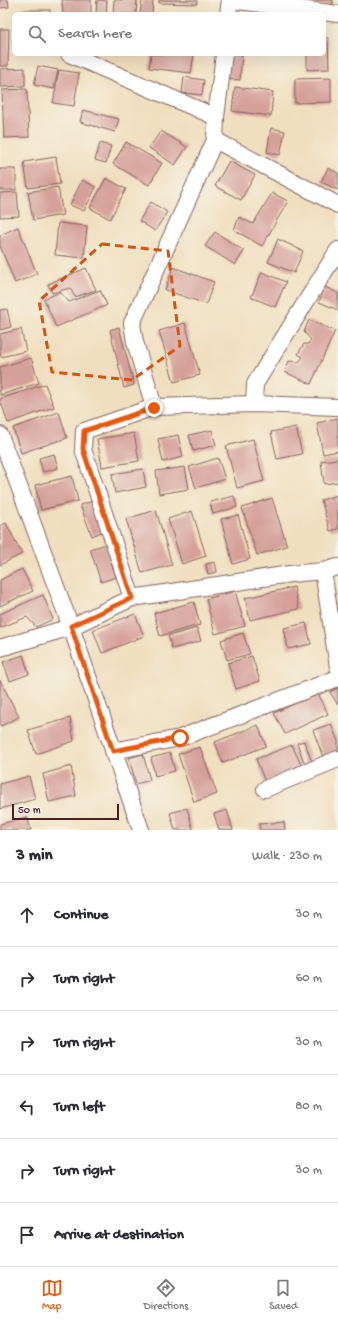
<!DOCTYPE html>
<meta charset="utf-8">
<style>
body{margin:0;font-family:"Gochi Hand",sans-serif;background:#f2f2f3;color:#2b2b33}
.scale{position:absolute;left:12px;bottom:10px;width:107px;box-sizing:border-box;padding-left:4px;border:2px solid #4a1f2b;border-top:0;font-size:11px;line-height:14px;white-space:nowrap;color:#4a1f2b;-webkit-text-stroke:3px #f7f3e8;paint-order:stroke}
.stop{position:absolute;width:12px;height:12px;margin:-9px;border:3px solid #ea580c;border-radius:50%;background:#fff}
.stop.end{background:#ea580c;border-color:#fff;box-shadow:0 1px 4px #0008}
.list{margin:0;padding:0;list-style:none}
h2{display:flex;justify-content:space-between;align-items:center;height:52px;margin:0;padding:0 16px;font-size:17px}
h2 small{font-size:13px;font-weight:400;color:#7c7c81}
.list li{display:grid;grid-template-columns:26px 1fr auto;gap:12px;align-items:center;box-sizing:border-box;height:64px;padding:0 16px;border-top:1px solid #e1e1e2}
.list b{display:block;font-size:15px;white-space:nowrap}
.list em{font-size:13px;font-style:normal;color:#7c7c81}
.icon{flex:none;width:22px;height:22px;fill:none;stroke:currentColor;stroke-width:2;stroke-linecap:round;stroke-linejoin:round}
.map{position:relative;flex:none;width:338px;height:830px;overflow:hidden}
.search{position:absolute;background:#fff;box-shadow:0 4px 16px #0002;left:12px;right:12px;top:12px;height:44px;display:flex;align-items:center;gap:10px;box-sizing:border-box;padding:0 14px;border-radius:6px;color:#7c7c81;font-size:15px}
.sheet{height:436px;background:#fff}
nav{display:flex;justify-content:space-around;align-items:center;box-sizing:border-box;height:56px;border-top:1px solid #e1e1e2;background:#fff;font-size:11px;color:#7c7c81}
nav a{display:grid;justify-items:center;gap:2px}
nav .on{color:#ea580c}
.map>svg:first-child{display:block}
</style>
<div class="map">
<svg width="338" height="830" viewBox="0 0 338 830">
<rect width="100%" height="100%" fill="#f7f3e8"/>
<filter id="ink" filterUnits="userSpaceOnUse"><feTurbulence type="fractalNoise" baseFrequency=".025" numOctaves="2"/><feDisplacementMap in="SourceGraphic" scale="8" xChannelSelector="R" yChannelSelector="G"/><feConvolveMatrix kernelMatrix="1 2 1 2 8 2 1 2 1" color-interpolation-filters="sRGB"/></filter>
<filter id="wash" filterUnits="userSpaceOnUse"><feTurbulence type="fractalNoise" baseFrequency=".012" numOctaves="4" result="noise"/><feDisplacementMap in="SourceGraphic" scale="16" xChannelSelector="R" yChannelSelector="G"/><feGaussianBlur stdDeviation="0.9" result="paint"/><feColorMatrix in="noise" values="0 0 0 0 0 0 0 0 0 0 0 0 0 0 0 0 0 1.4 0 .05"/><feComposite in="paint" operator="in"/></filter>
<g filter="url(#wash)">
<rect width="100%" height="100%" fill="#f0dfbe"/>
<g id="blocks">
<!-- building -->
<g fill="#d4a099">
<polygon points="0,0 8,0 9,7 0,8"/>
<polygon points="62,0 91,0 91,14 63,14"/>
<polygon points="97,0 107,1 106,14 96,14"/>
<polygon points="114,0 137,0 136,14 113,14"/>
<polygon points="142,0 153,0 152,14 140,14"/>
<polygon points="159,0 197,0 197,4 159,3"/>
<polygon points="308,0 333,0 332,7 308,3"/>
<rect x="24" y="10" width="26" height="4"/>
<polygon points="0,29 9,29 8,66 0,66"/>
<polygon points="324,38 328,38 329,69 307,70 307,54 324,54"/>
<polygon points="151,54 194,54 191,73 149,68"/>
<polygon points="229,54 242,54 240,80 226,79"/>
<polygon points="38,66 58,70 54,89 34,85"/>
<polygon points="25,68 25,86 0,87 0,69"/>
<polygon points="59,70 79,73 74,106 53,103"/>
<polygon points="184,77 204,80 202,95 182,93"/>
<polygon points="331,78 331,102 295,103 295,79"/>
<polygon points="235,87 273,92 271,116 232,111"/>
<polygon points="27,89 29,137 4,138 2,90"/>
<polygon points="83,110 119,119 115,132 80,122"/>
<polygon points="271,128 285,131 280,155 267,152"/>
<polygon points="161,131 187,147 175,165 149,148"/>
<polygon points="126,142 162,163 149,185 113,164"/>
<polygon points="100,143 111,146 106,163 95,160"/>
<polygon points="56,157 60,184 28,188 24,162"/>
<polygon points="229,161 255,175 241,200 215,186"/>
<polygon points="328,168 338,173 338,190 321,182"/>
<rect x="0" y="169" width="16" height="21"/>
<polygon points="106,178 126,189 110,219 90,208"/>
<polygon points="82,180 96,187 84,211 70,205"/>
<polygon points="58,187 63,215 33,220 28,192"/>
<polygon points="17,192 19,216 0,217 0,193"/>
<polygon points="272,193 288,201 262,246 234,230 239,217 253,224"/>
<polygon points="151,202 167,212 155,231 139,221"/>
<polygon points="58,223 87,226 84,258 55,255"/>
<polygon points="18,227 37,274 15,283 0,246 0,235"/>
<polygon points="215,232 244,251 235,265 205,246"/>
<polygon points="278,239 303,251 294,273 268,262"/>
<polygon points="173,267 214,282 206,304 165,290"/>
<polygon points="86,268 96,290 75,297 70,288 52,293 48,284"/>
<polygon points="262,272 286,282 275,307 251,297"/>
<polygon points="325,287 338,293 338,310 319,302"/>
<polygon points="100,290 107,305 56,327 44,299 60,292 69,302"/>
<polygon points="7,309 11,327 0,330 0,310"/>
<polygon points="309,320 335,331 311,384 285,372 289,361 299,362 303,357 298,354 304,344 308,344 311,340 304,332"/>
<polygon points="185,323 200,375 174,382 159,331"/>
<polygon points="119,327 134,385 124,388 110,330"/>
<polygon points="21,329 26,351 1,357 0,352 0,334"/>
<polygon points="31,358 39,383 0,395 0,367"/>
<polygon points="45,384 54,407 8,423 0,399"/>
<polygon points="59,412 67,438 21,453 13,428"/>
<polygon points="338,418 338,451 323,454 317,423"/>
<polygon points="296,427 302,454 277,459 271,432"/>
<polygon points="212,430 216,445 193,451 189,435"/>
<polygon points="134,433 139,461 102,467 97,439"/>
<polygon points="178,435 183,457 163,462 158,439"/>
<polygon points="253,439 264,481 237,488 226,446"/>
<polygon points="54,454 58,468 43,472 39,458"/>
<polygon points="218,458 225,479 196,488 189,467"/>
<polygon points="338,459 338,482 324,484 321,461"/>
<polygon points="185,467 189,489 159,494 156,471"/>
<polygon points="143,469 146,487 115,493 112,474"/>
<polygon points="72,476 78,501 41,510 35,485"/>
<polygon points="338,495 338,529 330,531 321,500"/>
<polygon points="234,496 237,507 213,514 210,502"/>
<polygon points="272,498 287,546 257,555 242,508"/>
<polygon points="93,501 104,531 92,536 80,505"/>
<polygon points="156,510 172,565 142,573 126,519"/>
<polygon points="192,511 206,556 182,564 168,519"/>
<polygon points="238,515 250,559 233,564 221,519"/>
<polygon points="6,523 22,554 0,565 0,526"/>
<polygon points="106,544 116,577 101,582 90,549"/>
<polygon points="215,562 217,572 208,574 206,564"/>
<polygon points="22,569 33,591 0,606 0,580"/>
<polygon points="294,587 299,609 250,620 245,598"/>
<polygon points="235,591 245,626 215,634 206,599"/>
<polygon points="43,595 53,619 36,627 27,617 0,628 0,614"/>
<polygon points="194,602 200,625 160,636 154,613"/>
<polygon points="135,614 144,636 102,653 93,630"/>
<polygon points="306,623 311,644 288,649 284,628"/>
<polygon points="197,628 201,641 172,649 168,636"/>
<polygon points="243,633 250,654 227,660 221,640"/>
<polygon points="23,655 29,674 10,681 3,662"/>
<polygon points="252,656 260,681 236,689 228,663"/>
<polygon points="0,680 19,717 1,726 0,725"/>
<polygon points="338,688 338,705 330,692"/>
<polygon points="318,693 328,714 285,734 274,713"/>
<polygon points="70,718 74,741 36,754 28,730"/>
<polygon points="331,724 338,741 338,751 323,757 313,730"/>
<polygon points="258,725 266,746 223,763 215,742"/>
<polygon points="304,741 312,762 305,765 297,743"/>
<polygon points="292,745 302,767 265,782 256,759"/>
<polygon points="200,747 217,794 194,802 178,754"/>
<polygon points="170,753 175,771 155,776 151,758"/>
<polygon points="143,754 150,780 136,784 129,758"/>
<polygon points="71,766 76,796 49,802 43,774"/>
<polygon points="29,776 35,799 0,809 0,784"/>
<polygon points="187,808 193,830 175,830 170,813"/>
<polygon points="227,810 233,830 219,830 214,814"/>
<polygon points="27,817 31,830 0,830 0,824"/>
<polygon points="284,822 285,830 260,830 259,824"/>
</g>
</g>
</g>
<g filter="url(#ink)">
<use href="#blocks" fill-opacity="0" stroke="#84625e" stroke-width="1"/>
<g fill="none" stroke-linecap="round" stroke-linejoin="round">
<!-- street casing -->
<g stroke="#84625e" stroke-width="18">
<g id="street">
<polyline points="230,0 338,14"/>
<polyline points="228,14 230,0"/>
<polyline points="69,54 216,117"/>
<polyline points="215,140 338,205"/>
<polyline points="254,404 255,384 338,250"/>
<polyline points="154,407 135,342 132,323 215,140 216,117 224,54"/>
<polyline points="0,435 71,627 141,830"/>
<polyline points="323,571 338,667"/>
<polyline points="132,598 83,449 84,431 154,407 254,404 338,407"/>
<polyline points="0,648 71,627 132,598 290,574 323,571 338,567"/>
<polyline points="113,751 180,738 338,678"/>
<polyline points="265,789 338,759"/>
</g>
</g>
<!-- street -->
<use href="#street" stroke="#fff" stroke-width="16"/>
</g>
</g>
<g fill="none" stroke-linecap="round" stroke-linejoin="round" filter="url(#ink)">
<!-- route -->
<polyline stroke="#ea580c" stroke-width="5" points="154,408 84,431 83,449 132,598 71,626 113,751 180,738"/>
</g>
<!-- marked area -->
<path fill="none" stroke="#d8530f" stroke-width="3" stroke-dasharray="8 5" stroke-linejoin="round" d="M 102,244 L 168,251 L 180,346 L 132,380 L 52,372 L 39,301 Z"/>
</svg>
<div class="scale">50 m</div>
<div class="stop" style="left:180px;top:738px"></div>
<div class="stop end" style="left:154px;top:408px"></div>
<div class="search"><svg class="icon" aria-label="search" viewBox="0 0 24 24"><circle cx="10" cy="10" r="6"/><path d="M15 15l6 6"/></svg>Search here</div>
</div>
<section class="sheet">
<h2>3 min<small>Walk · 230 m</small></h2>
<ul class="list">
<li><svg class="icon" aria-label="ahead" viewBox="0 0 24 24"><path d="M12 20V5M6 11l6-6 6 6"/></svg><div><b>Continue</b></div><em>30 m</em></li>
<li><svg class="icon" aria-label="right" viewBox="0 0 24 24"><path d="M7 20v-9h11M14 6l5 5-5 5"/></svg><div><b>Turn right</b></div><em>60 m</em></li>
<li><svg class="icon" aria-label="right" viewBox="0 0 24 24"><path d="M7 20v-9h11M14 6l5 5-5 5"/></svg><div><b>Turn right</b></div><em>30 m</em></li>
<li><svg class="icon" aria-label="left" viewBox="0 0 24 24"><path d="M17 20v-9H6M10 6l-5 5 5 5"/></svg><div><b>Turn left</b></div><em>80 m</em></li>
<li><svg class="icon" aria-label="right" viewBox="0 0 24 24"><path d="M7 20v-9h11M14 6l5 5-5 5"/></svg><div><b>Turn right</b></div><em>30 m</em></li>
<li><svg class="icon" aria-label="arrive" viewBox="0 0 24 24"><path d="M6 21V4h12l-3 4 3 4H6"/></svg><div><b>Arrive at destination</b></div></li>
</ul>
</section>
<nav>
<a class="on"><svg class="icon" aria-label="map" viewBox="0 0 24 24"><path d="M3 6l6-2 6 2 6-2v14l-6 2-6-2-6 2zM9 4v14M15 6v14"/></svg>Map</a>
<a><svg class="icon" aria-label="directions" viewBox="0 0 24 24"><path d="M12 3l9 9-9 9-9-9zM9 14v-3h6M13 9l2 2-2 2"/></svg>Directions</a>
<a><svg class="icon" aria-label="saved" viewBox="0 0 24 24"><path d="M7 4h10v16l-5-4-5 4z"/></svg>Saved</a>
</nav>
